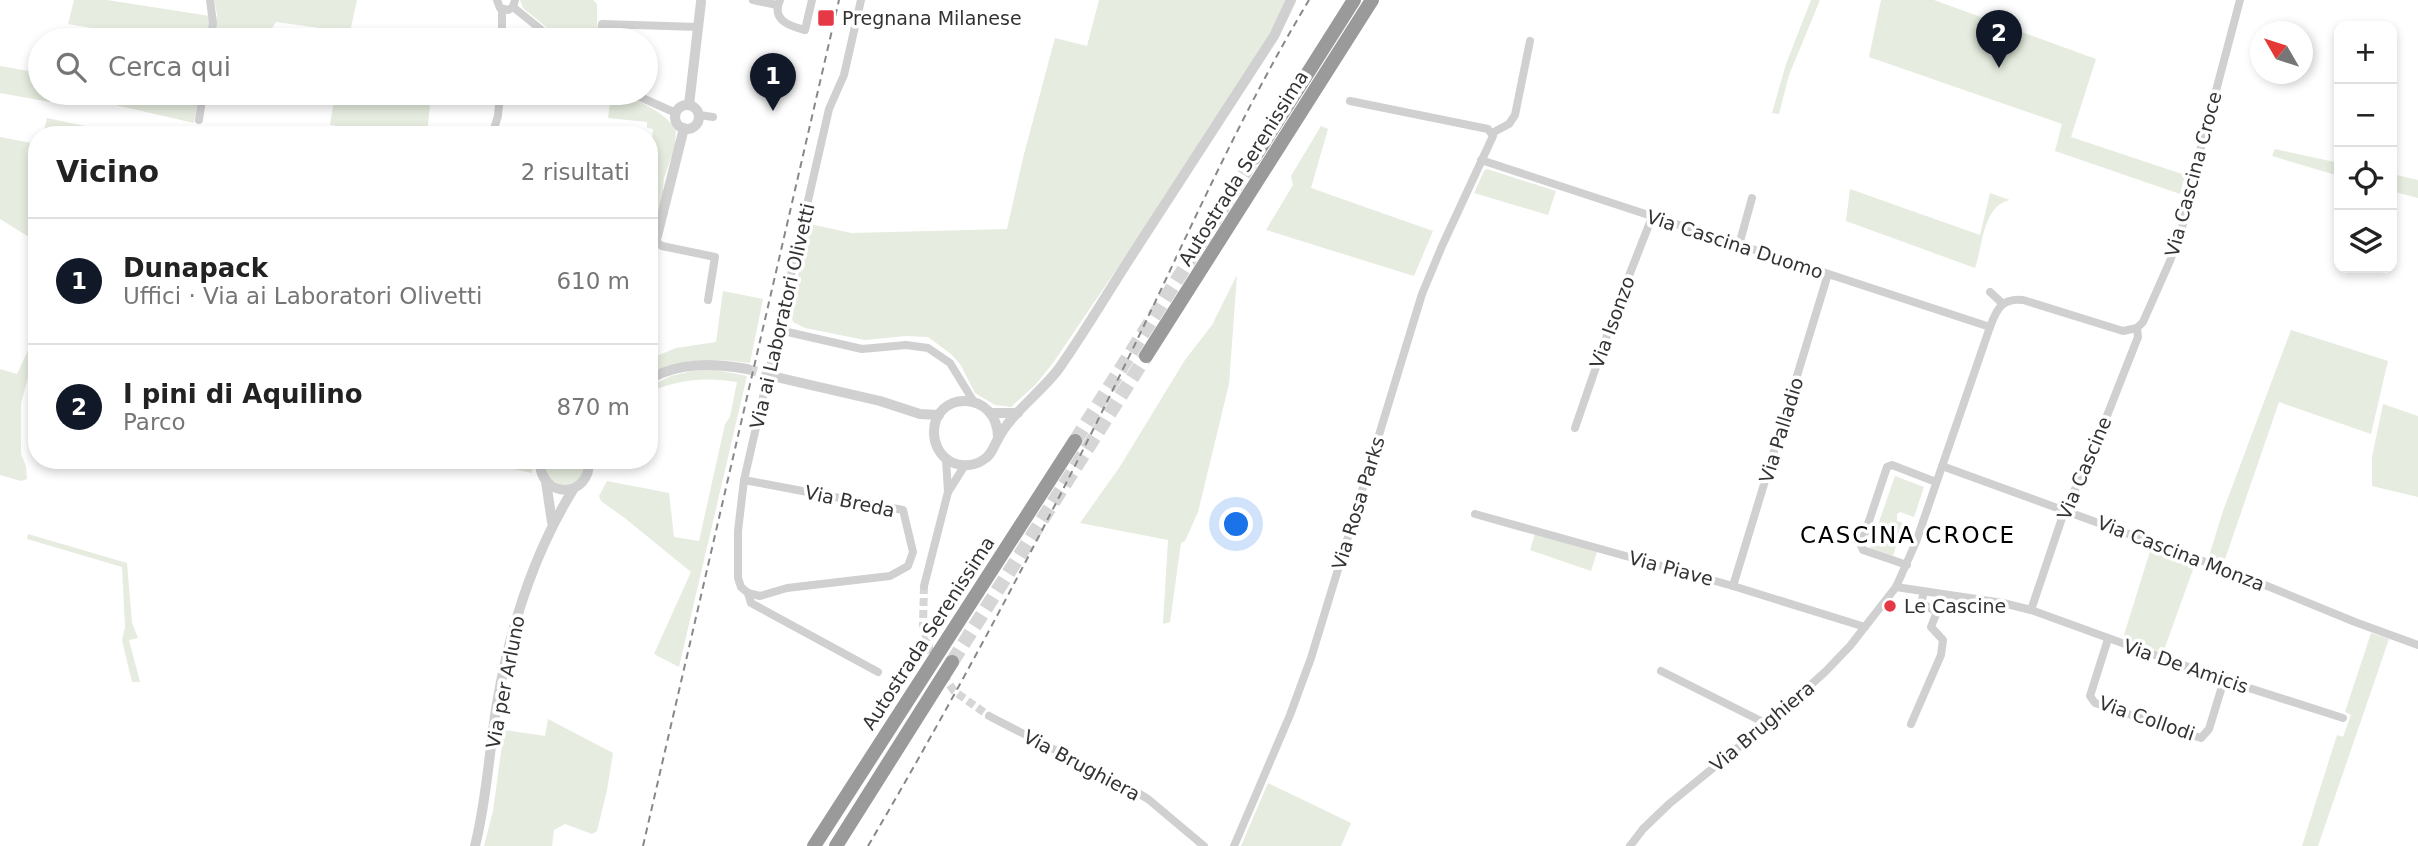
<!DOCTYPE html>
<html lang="it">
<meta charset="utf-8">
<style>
body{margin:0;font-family:"DejaVu Sans",sans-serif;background:#f2f2f2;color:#222}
.controls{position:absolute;right:21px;top:21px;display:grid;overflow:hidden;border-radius:14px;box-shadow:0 4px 10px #0003}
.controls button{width:63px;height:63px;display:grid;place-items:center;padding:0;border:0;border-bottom:2px solid #e0e0e0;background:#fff;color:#222;font:35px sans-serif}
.compass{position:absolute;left:2250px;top:21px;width:63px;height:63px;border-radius:50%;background:#fff;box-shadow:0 4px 10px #0003;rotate:309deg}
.you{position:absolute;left:1237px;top:525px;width:24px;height:24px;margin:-18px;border:5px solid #fff;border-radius:50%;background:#1a73e8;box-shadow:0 0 0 10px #1a73e833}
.badge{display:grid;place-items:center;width:46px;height:46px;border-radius:50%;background:#111827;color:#fff;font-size:23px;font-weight:700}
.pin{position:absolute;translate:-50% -58px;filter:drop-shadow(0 2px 4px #0008)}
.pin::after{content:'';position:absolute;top:37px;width:24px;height:21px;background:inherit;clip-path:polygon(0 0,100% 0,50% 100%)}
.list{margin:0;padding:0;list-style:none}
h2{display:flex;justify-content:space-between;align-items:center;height:91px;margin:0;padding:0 28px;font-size:30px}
h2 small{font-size:23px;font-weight:400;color:#767676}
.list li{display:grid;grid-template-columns:46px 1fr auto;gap:21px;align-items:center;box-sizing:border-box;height:126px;padding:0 28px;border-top:2px solid #e0e0e0}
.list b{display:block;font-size:26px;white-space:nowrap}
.list p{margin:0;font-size:23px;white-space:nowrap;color:#767676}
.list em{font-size:23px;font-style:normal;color:#767676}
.icon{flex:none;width:38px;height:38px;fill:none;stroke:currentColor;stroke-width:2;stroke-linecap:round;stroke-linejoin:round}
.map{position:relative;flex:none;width:2418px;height:846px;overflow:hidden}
.search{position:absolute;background:#fff;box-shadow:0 4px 10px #0003;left:28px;top:28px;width:630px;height:77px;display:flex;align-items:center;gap:18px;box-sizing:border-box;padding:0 24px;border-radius:38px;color:#767676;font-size:26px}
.panel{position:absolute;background:#fff;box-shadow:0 4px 10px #0003;left:28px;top:126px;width:630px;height:343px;border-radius:28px}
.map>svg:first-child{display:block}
</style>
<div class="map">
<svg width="2418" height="846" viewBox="0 0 2418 846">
<rect width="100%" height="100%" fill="#fff"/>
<!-- green -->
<g fill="#e6ecdf">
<polygon points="74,0 107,0 210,16 207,40 166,40 68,24"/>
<polygon points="214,0 357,0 350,32 276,22 266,38 227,32 225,40 214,40 217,14"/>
<polygon points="520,0 593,0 597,4 597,40 562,40 523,8"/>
<path d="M 1099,0 L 1289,0 C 1218,126 1133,244 1053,363 L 1036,384 L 1011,407 L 995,405 L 975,393 L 960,364 L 951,354 L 928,337 L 906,336 L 865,340 L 805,328 L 793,322 L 790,310 L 810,224 L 851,233 L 1007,229 L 1024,154 L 1055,38 L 1087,46 Z"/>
<polygon points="1811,0 1820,0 1789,75 1779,114 1772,113 1786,64"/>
<polygon points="1881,0 1934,0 2096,59 2071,137 2185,175 2180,194 2055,151 2062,124 1869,57"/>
<polygon points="67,28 72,30 134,40 64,40"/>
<polygon points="0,66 40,73 40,93 53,93 50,102 0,93"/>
<polygon points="63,93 199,93 194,123"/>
<polygon points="335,93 496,93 496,97 431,93 427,135 387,135 330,125"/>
<path d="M 604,93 C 627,93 664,110 676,130 L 675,147 L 664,178 L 662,205 L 657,212 L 655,212 L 649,218 L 649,165 L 653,129 L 647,128 L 647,122 L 608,118 L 610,102 L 603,100 Z"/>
<polygon points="47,118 85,126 82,135 43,135"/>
<polygon points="1321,126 1328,129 1311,188 1433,231 1414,276 1266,230 1293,185 1291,176"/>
<polygon points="0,137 37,144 37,202 32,219 37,224 37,242 0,219"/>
<polygon points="2275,149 2339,163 2339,176 2272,156"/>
<polygon points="1487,169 1556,191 1548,215 1474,193 1484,171"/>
<polygon points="2392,174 2418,180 2418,198 2392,191"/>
<path d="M 1850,189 L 1980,235 L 1990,193 L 2010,200 C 1983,205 1983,245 1975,268 L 1846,221 Z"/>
<polygon points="1237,275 1229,384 1198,512 1185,541 1181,543 1170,622 1163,624 1168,540 1080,523 1119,468 1185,360 1212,325"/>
<path d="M 723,291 L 763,299 L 750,363 C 711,358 686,358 649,373 L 649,359 L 676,348 L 716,342 Z"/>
<polygon points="2291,330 2388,361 2371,434 2279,402 2223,565 2208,559 2223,511"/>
<polygon points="37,331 37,357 29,374 21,403 21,454 26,466 27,479 21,481 0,475 0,369 17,374"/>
<path d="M 696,370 L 717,370 L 747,376 L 679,667 L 654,654 L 691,572 L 626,519 L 601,501 L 599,496 L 607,481 L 669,493 L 674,537 L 699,541 L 725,424 L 730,417 L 737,382 C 705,377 680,379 649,392 L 649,387 L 671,376 Z"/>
<polygon points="2383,404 2418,416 2418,497 2372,486 2372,457"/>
<polygon points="473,460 533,460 532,473"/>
<path d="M 545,460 L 584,460 C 587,492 543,493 545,460 Z"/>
<polygon points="1895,476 1924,487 1914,517 1900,512 1897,514 1897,521 1903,523 1893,556 1870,548"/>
<polygon points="28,534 127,563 132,623 138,638 129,640 140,682 132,682 122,640 125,627 122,567 27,539"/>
<polygon points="1535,534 1597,552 1591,571 1530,550"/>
<polygon points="2152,545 2196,561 2163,653 2123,638"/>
<polygon points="2371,633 2389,639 2318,846 2302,846 2337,735 2343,737 2351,715 2345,712"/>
<polygon points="548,719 613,753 607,790 597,831 592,834 565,824 554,830 552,846 484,846 493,811 504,730 545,736"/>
<polygon points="1268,783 1351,823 1341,846 1241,846"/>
</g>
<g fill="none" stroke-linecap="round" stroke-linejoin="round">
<!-- minor-tunnel -->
<g stroke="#d6d6d6" stroke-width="8" stroke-dasharray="8 4" stroke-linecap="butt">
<polyline points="924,586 923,625 933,662"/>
<polyline points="943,675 954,691 989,716"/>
</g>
<!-- tertiary-tunnel -->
<polyline stroke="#d6d6d6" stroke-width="10" stroke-dasharray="10 5" stroke-linecap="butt" points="747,369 776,377"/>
<!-- motorway-tunnel -->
<g stroke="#d6d6d6" stroke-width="14" stroke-dasharray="14 7" stroke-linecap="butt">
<polyline points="1075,441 1254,158"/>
<polyline points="952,662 1146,356"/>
</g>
<!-- minor -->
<g stroke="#d0d0d0" stroke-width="8">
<polyline points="210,0 213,23 210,40"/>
<polyline points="497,0 500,8 508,10 513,7 515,0"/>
<polyline points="753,0 777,5"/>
<path d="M 780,0 C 771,20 789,26 805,30 L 812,0"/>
<polyline points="513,7 554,40"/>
<polyline points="502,9 502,40"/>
<polyline points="600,40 602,24 699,27"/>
<polyline points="631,93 676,113"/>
<polyline points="699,115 713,117"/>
<polyline points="199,120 203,93"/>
<polyline points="1492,133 1509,124 1515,115 1530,41"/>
<polyline points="492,135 498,116 500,93"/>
<polyline points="1481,160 1990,327"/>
<polyline points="655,241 662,246 715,257 708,300"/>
<polyline points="1739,245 1752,198"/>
<polyline points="1990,292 2002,303"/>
<polyline points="779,330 862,349 906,345 928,348 950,363 974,402"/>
<polyline points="1575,428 1616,309 1652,217"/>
<polyline points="1942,466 2233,572 2355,622 2418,645"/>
<polyline points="744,480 903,510 913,552 908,566 890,576 787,588 760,596 748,593 741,587 738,578 738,531 744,480 829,109 844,75 861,0"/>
<polyline points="948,492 965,465"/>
<polyline points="1475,514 1733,586 1865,627"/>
<polyline points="1907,565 1863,550 1861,545 1887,467 1892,465 1936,482"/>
<polyline points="924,586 948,492 946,459"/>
<polyline points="1733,586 1828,274"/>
<polyline points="1896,587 2003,603 2031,610 2224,680 2343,718"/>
<polyline points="748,593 751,603 878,672"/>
<polyline points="2031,610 2062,518 2099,436 2138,337 2137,328"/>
<polyline points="2108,639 2090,696 2095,703 2201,738 2209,729 2224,680"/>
<polyline points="1661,671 1767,724"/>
<polyline points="989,716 1133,790 1148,799 1204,846"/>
<polyline points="1911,724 1941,655 1943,640 1931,627 1937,612 1921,603 1924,592"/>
<polyline points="1234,846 1290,715 1311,658 1422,294 1442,246 1493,136 1488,129 1350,101"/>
<path d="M 1630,846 L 1643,829 L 1669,804 L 1773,719 L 1825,672 L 1850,646 L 1896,587 L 1916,542 L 1990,327 C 1997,308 2002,298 2023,300 L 2123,331 L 2137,328 L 2143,322 L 2170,261 L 2182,228 L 2199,155 L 2240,0"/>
</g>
<!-- tertiary -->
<g stroke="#d0d0d0" stroke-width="10">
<polyline points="689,105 701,2"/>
<circle cx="687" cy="117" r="12"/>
<polyline points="650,226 663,213"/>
<polyline points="649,244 655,241 657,236 684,128"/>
<polyline points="776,377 880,401 920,414 939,415"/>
<path d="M 649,379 C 680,362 713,363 747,369"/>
<polyline points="991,413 1018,413"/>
<path d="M 998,438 C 998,389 933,390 934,433 C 934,443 939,454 948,460 C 958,467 973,467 983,460 C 992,455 993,447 998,439 C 1010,414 1043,391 1060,367 C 1086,330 1108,292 1132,255 C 1180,182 1227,109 1274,36 L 1291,0"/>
<path d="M 540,460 C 539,500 591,499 589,460"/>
<polyline points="546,482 552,522"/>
<path d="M 475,846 C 487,799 489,751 497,703 C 510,628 533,554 574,488"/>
</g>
<!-- motorway -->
<g stroke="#9a9a9a" stroke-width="14">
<polyline points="1254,158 1354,0"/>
<polyline points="1146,356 1372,0"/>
<polyline points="814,846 1075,441"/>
<polyline points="836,846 952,662"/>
</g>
<!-- rail -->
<g stroke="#888" stroke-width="2" stroke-dasharray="7 5" stroke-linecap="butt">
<polyline points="643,846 839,0"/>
<path d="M 868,846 C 959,691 1044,531 1123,369 C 1183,246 1238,118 1309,0"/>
</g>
</g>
<!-- markers -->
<g fill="#e63946" stroke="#fff" stroke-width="2.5">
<rect x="817" y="9" width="18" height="18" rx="3.5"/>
<circle cx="1890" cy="606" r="7"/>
</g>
<g text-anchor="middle" stroke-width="7" stroke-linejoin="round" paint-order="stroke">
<!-- poi labels -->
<g font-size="19" fill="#333" stroke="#fff" text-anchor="start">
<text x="842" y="25">Pregnana Milanese</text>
<text x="1904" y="613">Le Cascine</text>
</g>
<!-- street labels -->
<g font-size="19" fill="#333" stroke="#fff">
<text transform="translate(1243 168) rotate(-58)" y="7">Autostrada Serenissima</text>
<text transform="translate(2193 174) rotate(-75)" y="7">Via Cascina Croce</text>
<text transform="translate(1735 244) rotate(18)" y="7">Via Cascina Duomo</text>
<text transform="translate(782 316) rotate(-77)" y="7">Via ai Laboratori Olivetti</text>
<text transform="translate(1612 322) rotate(-70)" y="7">Via Isonzo</text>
<text transform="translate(1781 430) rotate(-73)" y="7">Via Palladio</text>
<text transform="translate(2084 468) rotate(-67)" y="7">Via Cascine</text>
<text transform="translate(850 501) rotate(12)" y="7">Via Breda</text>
<text transform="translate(1358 503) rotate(-73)" y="7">Via Rosa Parks</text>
<text transform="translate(2181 553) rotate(21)" y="7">Via Cascina Monza</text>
<text transform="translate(1671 568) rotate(15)" y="7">Via Piave</text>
<text transform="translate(928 633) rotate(-57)" y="7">Autostrada Serenissima</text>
<text transform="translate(2186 666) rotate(19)" y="7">Via De Amicis</text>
<text transform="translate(505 682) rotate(-79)" y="7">Via per Arluno</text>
<text transform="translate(2147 718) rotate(19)" y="7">Via Collodi</text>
<text transform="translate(1762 726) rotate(-40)" y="7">Via Brughiera</text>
<text transform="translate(1082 765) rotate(28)" y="7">Via Brughiera</text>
</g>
<!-- quarter labels -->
<g font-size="23" letter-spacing="2" fill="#000" stroke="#fff">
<text x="1908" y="543">CASCINA CROCE</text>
</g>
</g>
</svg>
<div class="controls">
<button>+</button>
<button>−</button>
<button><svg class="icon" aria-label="locate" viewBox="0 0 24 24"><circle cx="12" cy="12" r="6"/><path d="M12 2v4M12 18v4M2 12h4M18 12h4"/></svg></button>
<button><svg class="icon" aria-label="layers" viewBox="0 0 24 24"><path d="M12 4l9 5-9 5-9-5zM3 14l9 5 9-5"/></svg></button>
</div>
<svg class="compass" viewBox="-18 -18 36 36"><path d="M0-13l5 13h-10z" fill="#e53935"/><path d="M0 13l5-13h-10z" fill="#767676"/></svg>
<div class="you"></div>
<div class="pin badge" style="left:773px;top:111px">1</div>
<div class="pin badge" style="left:1999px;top:68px">2</div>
<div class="search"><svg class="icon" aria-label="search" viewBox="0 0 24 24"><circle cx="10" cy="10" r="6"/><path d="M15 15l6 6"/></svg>Cerca qui</div>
<section class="panel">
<h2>Vicino<small>2 risultati</small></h2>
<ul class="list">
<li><span class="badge">1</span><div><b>Dunapack</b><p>Uffici · Via ai Laboratori Olivetti</p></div><em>610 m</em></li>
<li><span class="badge">2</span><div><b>I pini di Aquilino</b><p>Parco</p></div><em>870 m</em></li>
</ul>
</section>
</div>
